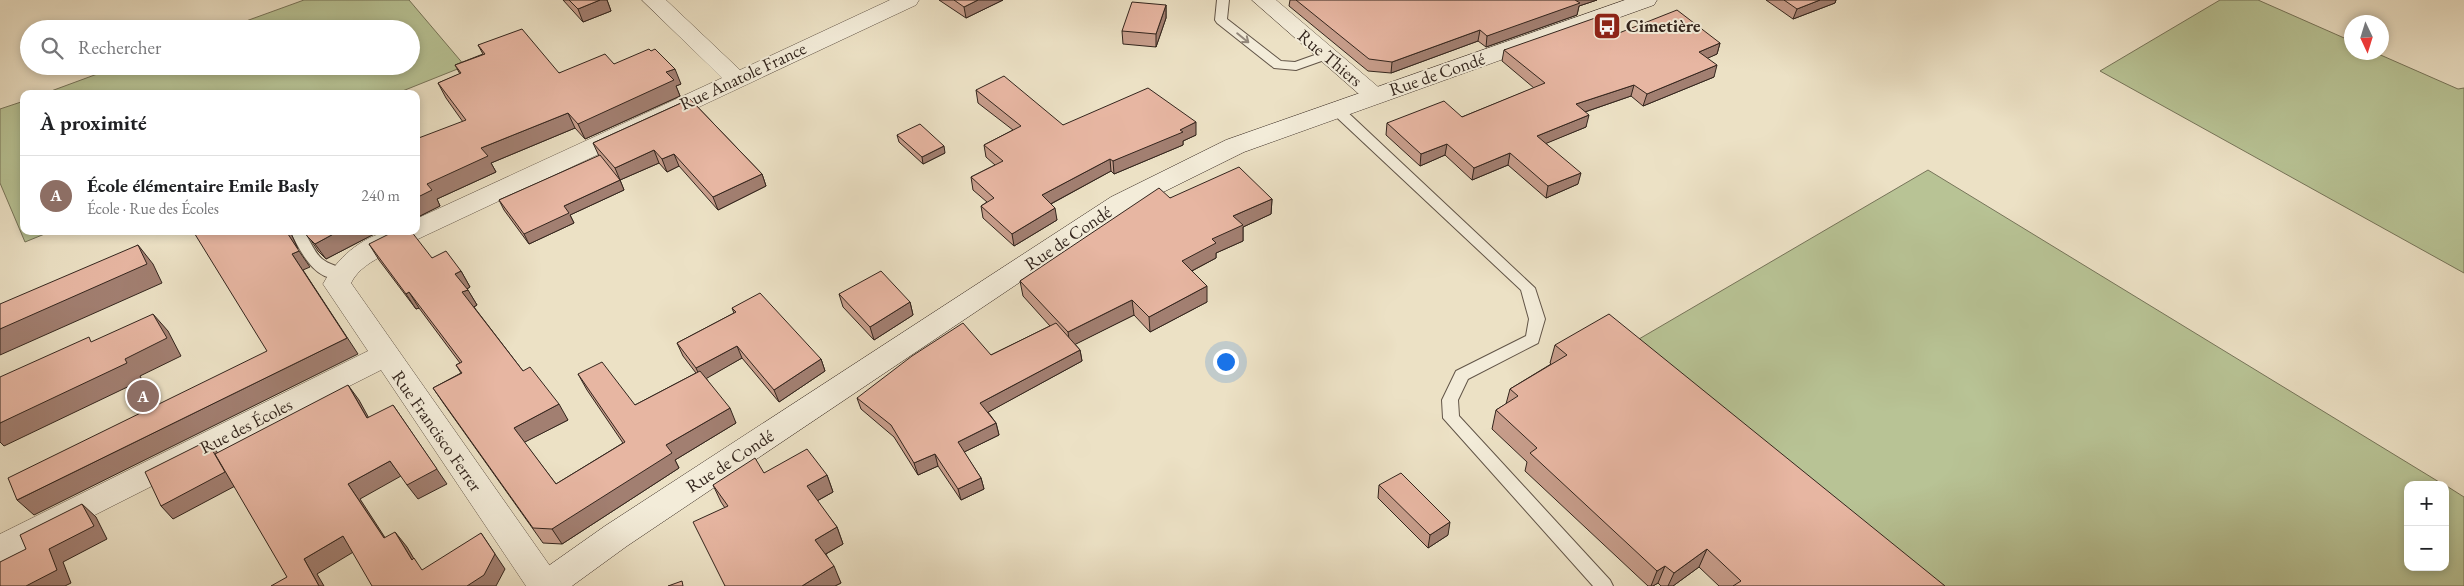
<!DOCTYPE html>
<html lang="fr">
<meta charset="utf-8">
<style>
body{margin:0;font-family:"EB Garamond",serif;background:#f2f2f2;color:#202124}
.controls{position:absolute;right:15px;bottom:15px;display:grid;overflow:hidden;border-radius:10px;box-shadow:0 2px 8px #0003}
.controls button{width:45px;height:45px;display:grid;place-items:center;padding:0;border:0;border-bottom:1px solid #e0e0e0;background:#fff;color:#202124;font:25px sans-serif}
.compass{position:absolute;left:2344px;top:15px;width:45px;height:45px;border-radius:50%;background:#fff;box-shadow:0 2px 8px #0003;rotate:176deg}
.you{position:absolute;left:1225px;top:361px;width:18px;height:18px;margin:-12px;border:4px solid #fff;border-radius:50%;background:#1a73e8;box-shadow:0 0 0 8px #1a73e833}
.badge{display:grid;place-items:center;width:32px;height:32px;border-radius:50%;background:#d93025;color:#fff;font-size:16px;font-weight:700}
.pin{position:absolute;translate:-50% -50%;border:2px solid #fff;box-shadow:0 1px 5px #0006}
.list{margin:0;padding:0;list-style:none}
h2{display:flex;justify-content:space-between;align-items:center;height:65px;margin:0;padding:0 20px;font-size:21px}
h2 small{font-size:16px;font-weight:400;color:#757577}
.list li{display:grid;grid-template-columns:32px 1fr auto;gap:15px;align-items:center;box-sizing:border-box;height:80px;padding:0 20px;border-top:1px solid #e0e0e0}
.list b{display:block;font-size:19px;white-space:nowrap}
.list p{margin:0;font-size:16px;white-space:nowrap;color:#757577}
.list em{font-size:16px;font-style:normal;color:#757577}
.icon{flex:none;width:28px;height:28px;fill:none;stroke:currentColor;stroke-width:2;stroke-linecap:round;stroke-linejoin:round}
.map{position:relative;flex:none;width:2464px;height:586px;overflow:hidden}
.search{position:absolute;background:#fff;box-shadow:0 2px 8px #0003;left:20px;top:20px;width:400px;height:55px;display:flex;align-items:center;gap:12px;box-sizing:border-box;padding:0 18px;border-radius:28px;color:#757577;font-size:19px}
.panel{position:absolute;background:#fff;box-shadow:0 2px 8px #0003;left:20px;top:90px;width:400px;height:145px;border-radius:10px}
.map>svg:first-child{display:block}
</style>
<div class="map">
<svg width="2464" height="586" viewBox="0 0 2464 586">
<rect width="100%" height="100%" fill="#ece1c5"/>
<filter id="stains"><feTurbulence type="fractalNoise" baseFrequency=".004" numOctaves="4"/><feColorMatrix values="0 0 0 0 .2 0 0 0 0 .09 0 0 0 0 .02 0 0 0 .5 -.17"/></filter>
<radialGradient id="worn" r=".72"><stop offset=".6" stop-color="#630" stop-opacity="0"/><stop offset="1" stop-color="#630" stop-opacity=".3"/></radialGradient>
<!-- green -->
<g fill="#b8c395" stroke="#767459">
<polygon points="304,0 409,0 465,66 395,94 43,94 119,66 411,66 411,29 224,29"/>
<polygon points="2220,0 2258,0 2351,41 2352,52 2376,53 2458,89 2464,88 2464,273 2100,71"/>
<polygon points="24,101 24,231 52,231 25,242 0,183 0,109"/>
<polygon points="1928,170 2444,485 2408,485 2408,567 2445,567 2445,485 2464,497 2464,586 1912,586 1639,339"/>
</g>
<g fill="none" stroke-linecap="round" stroke-linejoin="round">
<!-- service casing -->
<g stroke="#615447" stroke-width="2">
<g id="service">
<polygon points="1217,0 1229,0 1227,19 1281,61 1295,62 1326,51 1332,55 1330,58 1296,70 1274,68 1217,23 1215,20"/>
<polygon points="1337,106 1342,107 1535,288 1545,319 1538,343 1468,379 1458,400 1459,416 1610,580 1613,586 1593,586 1443,418 1442,400 1456,371 1526,336 1529,319 1521,290 1332,113 1330,110"/>
<path d="M 290,231 L 304,231 C 319,257 317,261 346,269 L 348,273 L 346,277 C 316,286 301,252 290,231 Z"/>
</g>
</g>
<!-- minor casing -->
<g stroke="#615447" stroke-width="1">
<path id="minor" d="M 642,0 L 666,0 L 740,70 L 890,0 L 919,0 L 916,5 L 386,254 C 372,261 358,269 351,283 L 557,576 L 562,586 L 526,586 L 381,370 L 0,563 L 0,534 L 368,351 L 323,284 C 337,258 360,238 389,231 C 397,230 408,231 416,231 L 416,219 L 722,78 Z"/>
</g>
<!-- tertiary casing -->
<g stroke="#615447" stroke-width="1">
<polygon id="tertiary" points="1252,0 1276,0 1383,91 1387,96 1383,101 1375,103 1367,101"/>
</g>
<!-- secondary casing -->
<g stroke="#33251d" stroke-width="1">
<polygon id="secondary" points="1625,0 1657,0 1654,5 1244,152 1129,209 627,546 572,586 529,586 534,576 605,526 1111,197 1226,140"/>
</g>
<!-- service -->
<use href="#service" fill="#f3ecd9" fill-rule="evenodd"/>
<!-- minor -->
<use href="#minor" fill="#f3ecd9" fill-rule="evenodd"/>
<!-- tertiary -->
<use href="#tertiary" fill="#f3ecd9" fill-rule="evenodd"/>
<!-- secondary -->
<use href="#secondary" fill="#f3ecd9" fill-rule="evenodd"/>
</g>
<!-- wall -->
<g fill="#c79d8b" stroke="#33251d">
<polygon points="563,0 607,0 611,11 583,22"/>
<polygon points="939,0 1003,0 966,18"/>
<polygon points="1290,0 1597,0 1579,6 1577,15 1486,47 1478,41 1391,73 1368,71 1289,6"/>
<polygon points="1766,0 1836,0 1835,3 1793,19"/>
<polygon points="1166,5 1166,18 1156,47 1123,44 1122,31"/>
<polygon points="1619,33 1720,43 1717,54 1707,58 1714,77 1643,106 1631,96 1585,112 1586,127 1546,143 1578,184 1546,198 1508,165 1472,180 1445,155 1420,166 1386,135 1387,123 1462,117 1534,88 1502,61 1504,50"/>
<polygon points="478,45 559,73 614,64 681,84 676,86 680,96 585,139 575,128 491,163 496,172 437,199 440,206 416,218 463,122 446,98 438,83 460,74 455,65 483,54"/>
<polygon points="976,90 1063,125 1196,135 1183,141 1183,145 1114,174 1111,171 1051,204 1057,220 1014,246 983,218 981,206 987,202 973,190 971,177 995,165 986,157 984,145 1013,130 978,103"/>
<polygon points="690,99 762,174 766,186 718,210 679,166 667,172 659,163 620,180 624,190 570,215 574,223 529,244 504,210 499,200 599,156 593,143"/>
<polygon points="897,135 945,153 923,164 899,142"/>
<polygon points="1170,198 1272,199 1271,214 1243,227 1243,241 1216,253 1216,258 1192,271 1207,302 1150,332 1134,315 1075,344 1080,350 1082,361 988,412 996,423 999,435 964,452 981,478 984,489 961,500 938,466 918,475 894,437 861,409 857,398 991,355 1050,326 1023,296 1020,281"/>
<polygon points="305,231 384,231 378,232 326,259 318,251"/>
<polygon points="369,244 432,258 461,271 470,287 467,289 477,305 474,307 523,371 568,420 524,442 556,484 623,443 587,390 578,374 635,405 696,373 683,356 677,343 734,313 732,308 821,359 825,371 779,402 742,358 706,378 736,423 675,460 679,468 562,544 543,543 444,404 433,388 461,373 456,365 460,363 419,308 416,309 379,260"/>
<polygon points="839,294 910,302 913,315 874,340 843,307"/>
<polygon points="1555,345 1945,586 1719,586 1699,567 1673,586 1661,586 1658,583 1653,586 1648,586 1525,471 1527,462 1492,429 1496,410 1506,404 1510,389 1551,364 1550,363"/>
<polygon points="764,473 827,475 833,492 817,501 837,527 843,544 826,554 841,583 835,586 725,586 725,508 721,502 713,485"/>
<polygon points="1379,485 1448,535 1428,548 1378,498"/>
</g>
<!-- shaded-wall -->
<g fill="#a27f71" stroke="#33251d">
<polygon points="600,0 607,0 611,11 583,22 578,9"/>
<polygon points="978,0 1003,0 966,18 964,7"/>
<polygon points="1572,0 1597,0 1579,6 1577,15 1486,47 1487,36"/>
<polygon points="1820,0 1836,0 1835,3 1793,19 1797,9"/>
<polygon points="1166,5 1166,18 1156,47 1156,34"/>
<polygon points="1480,30 1478,41 1391,73 1392,62"/>
<polygon points="1720,43 1717,54 1695,64 1699,52"/>
<polygon points="1717,65 1714,77 1643,106 1647,94"/>
<polygon points="675,69 681,84 676,86 680,96 585,139 578,124 666,72"/>
<polygon points="1634,85 1631,96 1573,116 1576,104"/>
<polygon points="568,113 575,128 491,163 496,172 437,199 440,206 416,218 416,198 427,184 481,148"/>
<polygon points="1589,115 1586,127 1535,148 1537,136"/>
<polygon points="1196,122 1196,135 1183,141 1183,145 1114,174 1113,161"/>
<polygon points="1447,144 1445,155 1420,166 1421,154"/>
<polygon points="944,146 945,153 923,164 922,157"/>
<polygon points="654,150 659,163 620,180 624,190 570,215 574,223 529,244 524,234 564,206 620,180 615,168"/>
<polygon points="1510,153 1508,165 1472,180 1474,168"/>
<polygon points="674,154 679,166 667,172 662,159"/>
<polygon points="1110,159 1111,171 1043,208 1042,195"/>
<polygon points="1581,173 1578,184 1546,198 1548,186"/>
<polygon points="762,174 766,186 718,210 713,197"/>
<polygon points="1272,199 1271,214 1243,227 1243,241 1216,253 1216,258 1182,276 1182,261 1212,239 1233,216"/>
<polygon points="1055,208 1057,220 1014,246 1012,234"/>
<polygon points="286,231 290,231 298,249 287,234"/>
<polygon points="339,231 377,231 378,232 326,259 315,244"/>
<polygon points="138,245 153,264 162,283 0,355 0,329"/>
<polygon points="299,251 310,267 303,270 358,354 34,515 17,500 347,338 292,254"/>
<polygon points="461,271 470,287 465,290 455,274"/>
<polygon points="1207,286 1207,302 1150,332 1149,317"/>
<polygon points="468,290 477,305 472,308 462,292"/>
<polygon points="409,292 419,308 416,309 406,294"/>
<polygon points="1132,300 1134,315 1070,347 1068,332"/>
<polygon points="910,302 913,315 874,340 870,327"/>
<polygon points="153,314 168,331 181,356 140,376 142,380 4,446 0,442 0,423 125,359"/>
<polygon points="737,346 742,358 702,381 696,368"/>
<polygon points="1080,350 1082,361 983,415 980,403"/>
<polygon points="821,359 825,371 779,402 774,390"/>
<polygon points="348,385 359,400 377,433 367,418"/>
<polygon points="559,404 568,420 523,443 514,428"/>
<polygon points="393,405 447,484 418,499 407,485"/>
<polygon points="730,408 736,423 675,460 679,468 562,544 552,529 666,445"/>
<polygon points="996,423 999,435 960,454 958,442"/>
<polygon points="207,441 219,454 237,485 173,519 161,506"/>
<polygon points="935,454 938,466 918,475 914,463"/>
<polygon points="390,461 401,476 360,499 395,553 384,538 348,484"/>
<polygon points="827,475 833,492 813,503 807,486"/>
<polygon points="981,478 984,489 961,500 958,489"/>
<polygon points="82,504 96,517 107,539 63,562 71,583 65,586 26,586 49,549"/>
<polygon points="1450,522 1448,535 1428,548 1430,535"/>
<polygon points="837,527 843,544 822,556 815,540"/>
<polygon points="395,532 407,547 423,574 412,560"/>
<polygon points="481,533 505,569 496,586 467,586"/>
<polygon points="343,536 355,551 317,574 324,586 319,586 304,559"/>
<polygon points="1707,549 1699,567 1673,586 1668,586 1674,573"/>
<polygon points="834,566 841,583 835,586 802,586"/>
<polygon points="1665,566 1658,583 1653,586 1651,586 1657,571"/>
</g>
<!-- building -->
<g fill="#e7b6a2" stroke="#33251d">
<polygon points="569,0 600,0 578,9"/>
<polygon points="954,0 978,0 964,7"/>
<polygon points="1296,0 1575,0 1580,3 1487,36 1480,30 1392,62 1369,59"/>
<polygon points="1784,0 1820,0 1797,9"/>
<polygon points="1132,2 1166,5 1156,34 1122,31"/>
<polygon points="1677,10 1720,43 1699,52 1717,65 1647,94 1634,85 1576,104 1589,115 1537,136 1581,173 1548,186 1510,153 1474,168 1447,144 1421,154 1387,123 1444,101 1462,117 1545,83 1504,50 1598,17 1619,33"/>
<polygon points="522,29 559,73 605,54 614,64 649,49 651,51 655,49 675,69 666,72 674,80 578,124 568,113 481,148 488,156 427,184 432,190 416,198 416,139 466,120 438,83 461,73 455,65 485,54 478,45"/>
<polygon points="1004,76 1063,125 1148,88 1196,122 1180,130 1183,132 1113,161 1110,159 1042,195 1055,208 1012,234 981,206 994,198 971,177 1003,161 984,145 1021,126 976,90"/>
<polygon points="690,99 762,174 713,197 674,154 662,159 654,150 615,168 593,143"/>
<polygon points="920,124 944,146 922,157 897,135"/>
<polygon points="600,155 620,180 564,206 569,213 524,234 499,200"/>
<polygon points="1239,167 1272,199 1233,216 1243,225 1212,239 1216,243 1182,261 1207,286 1149,317 1132,300 1068,332 1020,281 1159,188 1170,198"/>
<polygon points="193,231 286,231 299,251 292,254 347,338 17,500 8,478 267,351"/>
<polygon points="305,231 339,231 315,244 307,236"/>
<polygon points="395,231 411,231 432,258 446,251 461,271 455,274 468,290 462,292 523,371 530,367 559,404 514,428 556,484 625,442 578,374 602,362 635,405 700,371 730,408 666,445 672,453 552,529 533,528 433,388 462,373 456,365 462,362 409,292 406,294 369,244"/>
<polygon points="138,245 147,264 0,329 0,304"/>
<polygon points="881,271 910,302 870,327 839,294"/>
<polygon points="760,293 821,359 774,390 737,346 696,368 677,343 736,312 732,308"/>
<polygon points="153,314 167,338 125,359 127,363 0,423 0,377 89,337 91,342"/>
<polygon points="1609,314 1945,586 1733,586 1741,581 1707,549 1674,573 1665,566 1657,571 1530,453 1537,448 1496,410 1518,396 1510,389 1567,355 1555,345"/>
<polygon points="963,323 991,355 1056,323 1080,350 980,403 996,423 958,442 981,478 958,489 935,454 914,463 891,425 857,398 912,356"/>
<polygon points="348,385 367,418 393,405 437,469 407,485 390,461 348,484 384,538 395,532 412,560 414,558 422,570 481,533 495,554 484,575 467,586 372,586 343,536 304,559 319,586 271,586 287,577 215,454"/>
<polygon points="207,441 225,472 161,506 145,472"/>
<polygon points="807,449 827,475 807,486 837,527 815,540 834,566 802,586 725,586 693,522 728,506 713,485 755,458 764,473"/>
<polygon points="1401,473 1450,522 1430,535 1379,485"/>
<polygon points="82,504 94,526 49,549 57,570 26,586 0,586 0,562 26,549 20,535"/>
<polygon points="682,581 683,586 668,586"/>
</g>
<!-- one-way arrows -->
<defs><path id="oneway-shaft" d="M-6 0H5M1.5-3L5.5 0L1.5 3" fill="none" stroke-width="1.6" stroke-linecap="round" stroke-linejoin="round" transform="scale(1.25)"/></defs>
<use stroke="#93887b" href="#oneway-shaft" transform="translate(1243 38) rotate(39)"/>
<!-- icons -->
<defs>
<g id="bus-square" transform="scale(1.4375)"><rect x="-9" y="-9" width="18" height="18" rx="4" fill="#8f2418" stroke="#f3ecd9"/><path d="M-5-6H5V4H4V6H2V4H-2V6H-4V4H-5ZM-3.5-4V0h7V-4ZM-3.5 1.2v1.5H-2V1.2ZM2 1.2v1.5H3.5V1.2Z" fill="#fff"/></g>
</defs>
<g fill-rule="evenodd">
<use href="#bus-square" x="1607" y="26"/>
</g>
<g text-anchor="middle" stroke-width="4" stroke-linejoin="round" paint-order="stroke">
<!-- poi labels -->
<g font-size="18" font-weight="bold" fill="#33251d" stroke="#f3ecd9" text-anchor="start">
<text x="1626" y="32">Cimetière</text>
</g>
<!-- street labels -->
<g font-size="18" fill="#33251d" stroke="#f3ecd9">
<text transform="translate(1330 58) rotate(40)" y="6">Rue Thiers</text>
<text transform="translate(1437 74) rotate(-19)" y="6">Rue de Condé</text>
<text transform="translate(743 76) rotate(-25)" y="6">Rue Anatole France</text>
<text transform="translate(1068 238) rotate(-34)" y="6">Rue de Condé</text>
<text transform="translate(246 426) rotate(-27)" y="6">Rue des Écoles</text>
<text transform="translate(437 431) rotate(55)" y="6">Rue Francisco Ferrer</text>
<text transform="translate(730 461) rotate(-33)" y="6">Rue de Condé</text>
</g>
</g>
<rect width="100%" height="100%" filter="url(#stains)"/>
<rect width="100%" height="100%" fill="url(#worn)"/>
</svg>
<div class="controls">
<button>+</button>
<button>−</button>
</div>
<svg class="compass" viewBox="-18 -18 36 36"><path d="M0-13l5 13h-10z" fill="#e53935"/><path d="M0 13l5-13h-10z" fill="#757577"/></svg>
<div class="you"></div>
<div class="pin badge" style="left:143px;top:396px;background:#8d6e63">A</div>
<div class="search"><svg class="icon" aria-label="search" viewBox="0 0 24 24"><circle cx="10" cy="10" r="6"/><path d="M15 15l6 6"/></svg>Rechercher</div>
<section class="panel">
<h2>À proximité<small></small></h2>
<ul class="list">
<li><span class="badge" style="background:#8d6e63">A</span><div><b>École élémentaire Emile Basly</b><p>École · Rue des Écoles</p></div><em>240 m</em></li>
</ul>
</section>
</div>
